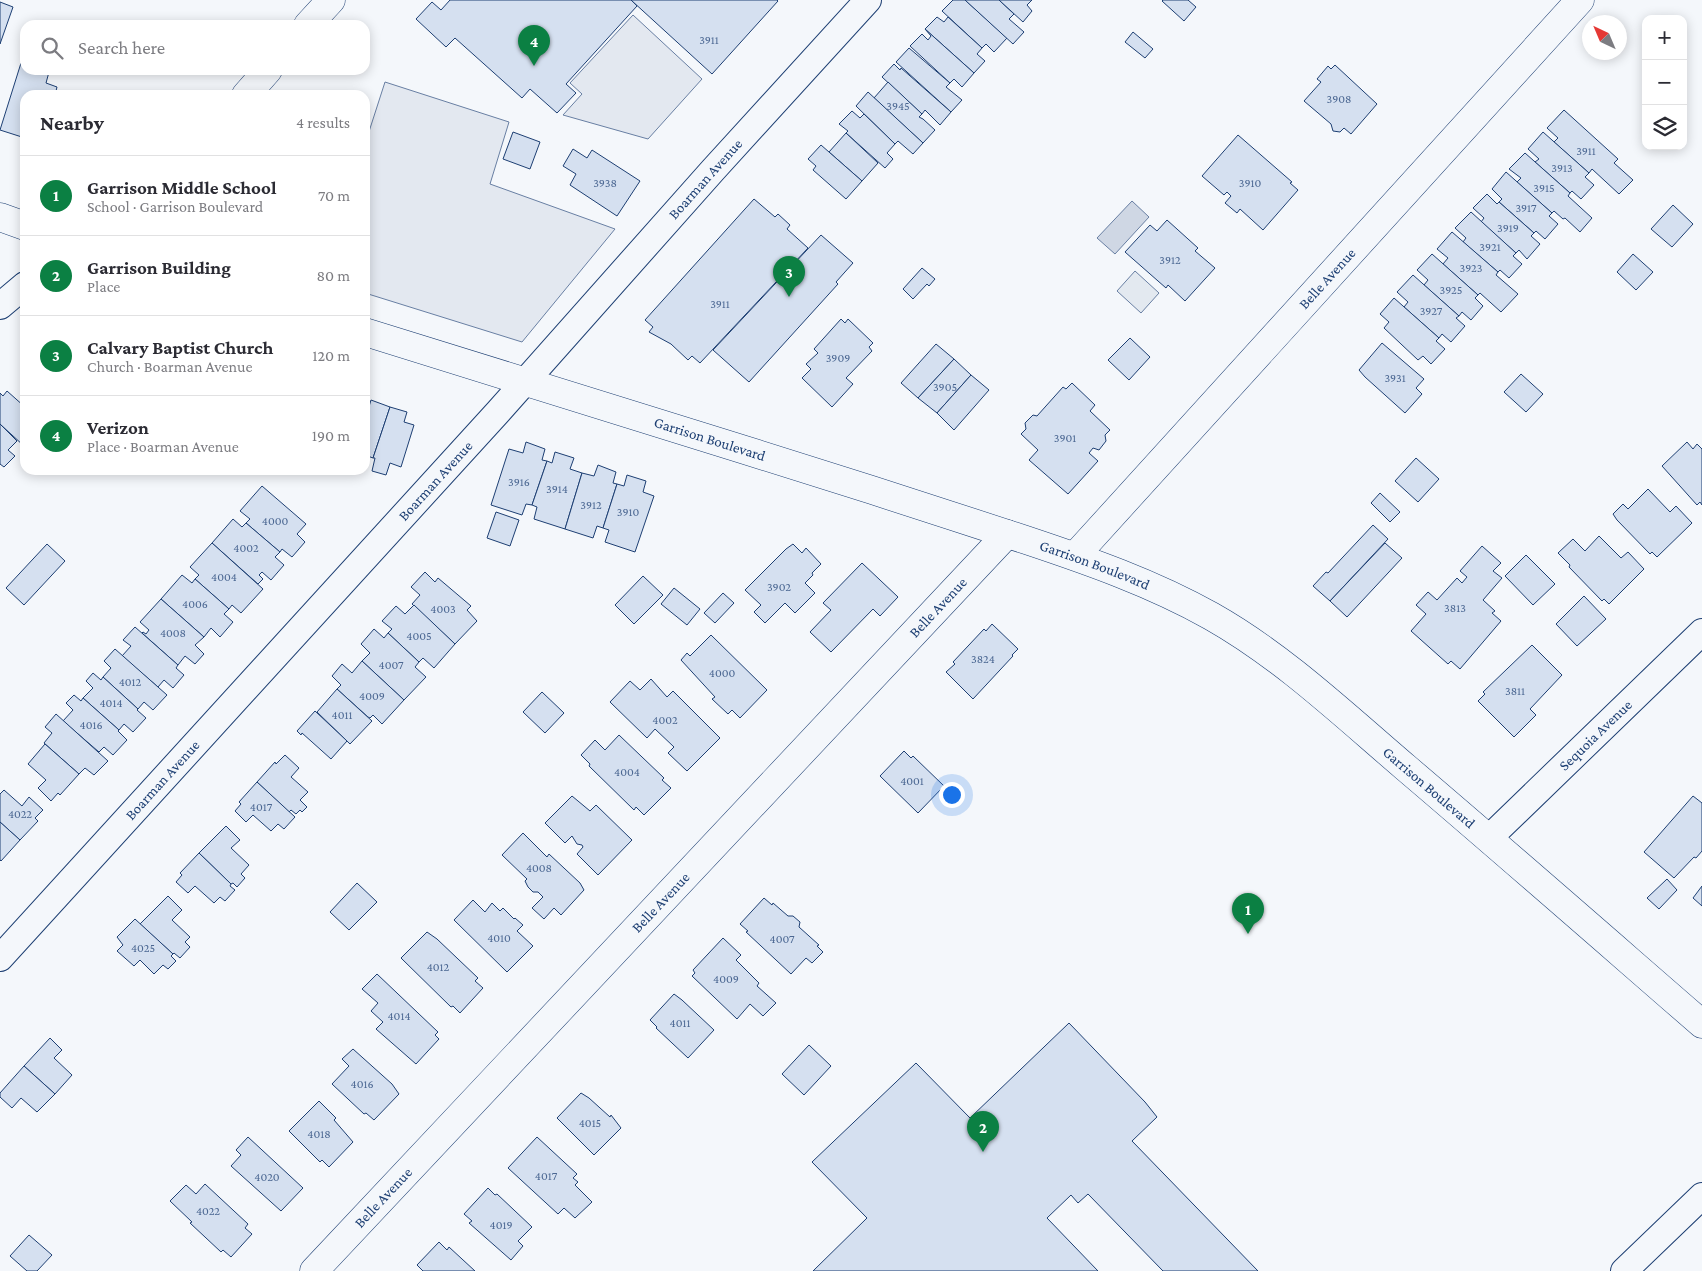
<!DOCTYPE html>
<meta charset="utf-8">
<style>
body{margin:0;font-family:"Crimson Pro",serif;background:#f7f7f7;color:#2b2b33}
.controls{position:absolute;right:15px;top:15px;display:grid;overflow:hidden;border-radius:10px;box-shadow:0 2px 12px #0003}
.controls button{width:45px;height:45px;display:grid;place-items:center;padding:0;border:0;border-bottom:1px solid #e1e1e2;background:#fff;color:#2b2b33;font:25px sans-serif}
.compass{position:absolute;left:1582px;top:15px;width:45px;height:45px;border-radius:50%;background:#fff;box-shadow:0 2px 12px #0003;rotate:316deg}
.you{position:absolute;left:951px;top:794px;width:18px;height:18px;margin:-12px;border:4px solid #fff;border-radius:50%;background:#1a73e8;box-shadow:0 0 0 8px #1a73e833}
.badge{display:grid;place-items:center;width:32px;height:32px;border-radius:50%;background:#0b8043;color:#fff;font-size:16px;font-weight:700}
.pin{position:absolute;translate:-50% -41px;filter:drop-shadow(0 1px 2px #0008)}
.pin::after{content:'';position:absolute;top:26px;width:18px;height:15px;background:inherit;clip-path:polygon(0 0,100% 0,50% 100%)}
.list{margin:0;padding:0;list-style:none}
h2{display:flex;justify-content:space-between;align-items:center;height:65px;margin:0;padding:0 20px;font-size:21px}
h2 small{font-size:16px;font-weight:400;color:#7c7c81}
.list li{display:grid;grid-template-columns:32px 1fr auto;gap:15px;align-items:center;box-sizing:border-box;height:80px;padding:0 20px;border-top:1px solid #e1e1e2}
.list b{display:block;font-size:19px;white-space:nowrap}
.list p{margin:0;font-size:16px;white-space:nowrap;color:#7c7c81}
.list em{font-size:16px;font-style:normal;color:#7c7c81}
.icon{flex:none;width:28px;height:28px;fill:none;stroke:currentColor;stroke-width:2;stroke-linecap:round;stroke-linejoin:round}
.map{position:relative;flex:none;width:1702px;height:1271px;overflow:hidden}
.search{position:absolute;background:#fff;box-shadow:0 2px 12px #0003;left:20px;top:20px;width:350px;height:55px;display:flex;align-items:center;gap:12px;box-sizing:border-box;padding:0 18px;border-radius:15px;color:#7c7c81;font-size:19px}
.panel{position:absolute;background:#fff;box-shadow:0 2px 12px #0003;left:20px;top:90px;width:350px;height:385px;border-radius:15px}
.map>svg:first-child{display:block}
</style>
<div class="map">
<svg width="1702" height="1271" viewBox="0 0 1702 1271">
<rect width="100%" height="100%" fill="#f4f7fb"/>
<!-- green -->
<polygon fill="#e3e9f0" stroke="#687fa3" points="1135,271 1159,293 1141,313 1117,291"/>
<!-- parking -->
<g fill="#e3e8f0" stroke="#687fa3">
<polygon points="633,15 702,79 648,139 563,115 582,94 570,83"/>
<polygon points="385,82 509,122 490,184 615,229 522,342 365,293 365,144"/>
</g>
<!-- water -->
<polygon fill="#cfd7e4" stroke="#687fa3" points="1132,201 1149,217 1115,254 1097,238"/>
<!-- building -->
<g fill="#d5e0f0" stroke="#1d3f73">
<polygon points="450,0 631,0 637,6 566,84 576,93 557,113 530,89 522,98 455,38 446,47 416,19 432,2 441,10"/>
<polygon points="631,0 777,0 778,1 712,74"/>
<polygon points="953,0 965,0 1007,38 994,52 986,44 982,48 942,11"/>
<polygon points="965,0 999,0 1014,14 1009,19 1024,32 1013,44"/>
<polygon points="999,0 1032,0 1027,5 1032,11 1023,22"/>
<polygon points="1163,0 1188,0 1196,7 1184,21 1162,1"/>
<polygon points="0,2 13,7 0,44"/>
<polygon points="937,17 944,22 948,17 982,48 977,54 985,61 974,73 925,29"/>
<polygon points="925,29 974,73 962,87 954,79 950,83 910,46 922,34 928,40 931,36"/>
<polygon points="1133,32 1153,49 1145,58 1125,42"/>
<polygon points="909,48 950,83 946,87 962,100 951,112 896,62"/>
<polygon points="21,63 25,64 25,70 43,70 49,72 46,83 57,87 55,95 25,95 25,138 0,130"/>
<polygon points="894,64 900,70 901,68 951,112 940,125 925,110 922,114 882,77"/>
<polygon points="1335,65 1377,104 1351,134 1344,128 1340,132 1333,131 1331,124 1304,101 1321,82 1317,79 1328,66 1331,69"/>
<polygon points="888,82 922,114 919,117 923,119 935,130 923,143 874,98"/>
<polygon points="868,92 923,143 913,154 898,141 895,144 856,106"/>
<polygon points="1564,110 1618,159 1614,163 1633,180 1619,194 1592,169 1589,173 1554,142 1558,138 1547,128"/>
<polygon points="852,111 860,118 864,114 895,144 887,153 893,159 885,168 846,133 848,131 839,124"/>
<polygon points="513,132 540,142 530,169 503,159"/>
<polygon points="1543,132 1589,173 1585,177 1594,185 1581,199 1572,191 1570,193 1535,162 1539,159 1528,149"/>
<polygon points="846,133 878,163 862,181 829,152"/>
<polygon points="1238,135 1292,182 1290,183 1298,190 1263,230 1240,209 1237,213 1225,203 1231,196 1227,192 1224,195 1202,176"/>
<polygon points="821,145 862,181 846,199 813,170 816,166 808,159"/>
<polygon points="573,149 587,158 592,150 640,181 617,216 570,185 576,174 563,166"/>
<polygon points="1525,153 1570,193 1568,196 1592,218 1580,232 1565,218 1563,219 1554,211 1552,213 1517,182 1521,178 1509,169"/>
<polygon points="1506,172 1552,213 1549,216 1558,224 1545,239 1536,231 1534,233 1499,202 1502,199 1492,189"/>
<polygon points="1487,194 1497,204 1499,202 1534,233 1531,236 1540,244 1527,259 1519,250 1516,253 1481,222 1484,218 1473,208"/>
<polygon points="754,199 775,217 778,214 790,225 787,229 808,248 700,363 692,356 688,360 671,344 649,332 653,327 645,320"/>
<polygon points="1673,205 1693,224 1672,247 1651,229"/>
<polygon points="1471,212 1516,253 1513,256 1522,264 1509,278 1500,270 1498,272 1463,242 1466,238 1455,228"/>
<polygon points="1167,220 1198,248 1195,251 1215,268 1185,301 1168,285 1166,288 1125,252 1150,225 1157,231"/>
<polygon points="1452,232 1498,272 1496,275 1518,294 1501,312 1480,293 1478,295 1443,264 1448,258 1437,249"/>
<polygon points="821,235 853,263 836,282 838,284 749,382 713,350"/>
<polygon points="1432,254 1478,295 1475,298 1483,306 1471,320 1462,312 1459,316 1424,285 1428,280 1417,270"/>
<polygon points="1633,254 1653,272 1636,290 1617,272"/>
<polygon points="922,268 935,279 929,286 927,284 913,299 903,289"/>
<polygon points="1413,275 1459,316 1456,318 1465,326 1451,342 1442,334 1439,338 1404,307 1408,302 1397,292"/>
<polygon points="1394,298 1439,338 1436,341 1445,349 1431,364 1423,356 1418,360 1384,328 1389,322 1380,314"/>
<polygon points="841,319 845,323 848,319 873,343 869,347 872,351 846,378 853,384 832,407 802,378 811,369 806,364 818,353 814,349"/>
<polygon points="1130,338 1150,357 1129,380 1108,360"/>
<polygon points="1382,343 1424,379 1416,388 1422,394 1405,413 1365,377 1359,370"/>
<polygon points="936,344 954,359 918,398 901,383"/>
<polygon points="954,359 971,375 937,413 918,398"/>
<polygon points="1521,374 1543,394 1526,412 1504,392"/>
<polygon points="971,375 989,390 954,430 937,413"/>
<polygon points="1072,383 1095,405 1090,411 1110,430 1105,435 1106,441 1099,450 1093,448 1089,453 1098,461 1068,494 1029,460 1038,450 1021,434 1026,429 1025,423 1033,415 1037,416 1063,387 1066,389"/>
<polygon points="7,391 25,407 25,445 24,446 0,424 0,393 3,396"/>
<polygon points="371,400 390,407 373,458 365,455 365,409 368,410"/>
<polygon points="390,407 407,412 404,422 414,425 401,467 390,463 386,475 372,471 375,458 373,458"/>
<polygon points="0,424 17,441 8,450 15,456 4,467 0,464"/>
<polygon points="526,442 545,449 542,460 547,461 532,505 526,504 522,515 491,505 509,449 523,453"/>
<polygon points="1687,442 1693,449 1697,444 1702,449 1702,505 1700,502 1697,505 1662,466"/>
<polygon points="555,452 574,458 570,469 582,473 565,529 534,519 537,507 532,505 547,461 552,463"/>
<polygon points="1416,458 1439,479 1418,502 1395,481"/>
<polygon points="598,465 616,472 613,483 617,484 603,528 597,526 593,538 565,529 582,473 594,476"/>
<polygon points="627,475 646,481 643,492 654,496 635,552 605,542 609,530 603,528 617,484 624,486"/>
<polygon points="262,486 306,524 297,534 305,542 292,557 282,549 280,552 246,523 250,519 240,511"/>
<polygon points="1648,489 1670,512 1676,506 1692,523 1657,557 1652,552 1650,554 1617,520 1613,514 1623,504 1628,509"/>
<polygon points="1380,493 1400,512 1390,522 1371,503"/>
<polygon points="496,512 519,520 510,546 487,538"/>
<polygon points="233,519 242,527 246,523 280,552 275,557 284,565 271,580 262,572 259,575 263,579 258,584 212,543"/>
<polygon points="1373,525 1388,539 1330,601 1313,586 1326,572 1328,573"/>
<polygon points="1599,536 1621,558 1628,552 1644,569 1609,604 1604,599 1602,601 1569,567 1570,565 1558,553 1573,539 1585,551"/>
<polygon points="212,543 263,589 241,613 232,605 229,609 195,579 199,575 190,567"/>
<polygon points="1385,543 1402,558 1347,617 1330,601"/>
<polygon points="47,544 65,561 24,605 6,588"/>
<polygon points="793,544 802,553 806,548 821,564 812,573 813,575 805,583 815,593 795,613 785,603 765,623 754,612 761,605 745,590 786,549"/>
<polygon points="1482,546 1501,563 1493,571 1502,578 1483,600 1495,611 1492,613 1501,621 1460,669 1451,661 1448,664 1411,631 1426,614 1416,605 1428,592 1437,600 1457,578 1462,583 1467,577 1460,571"/>
<polygon points="1526,555 1555,584 1533,605 1505,576"/>
<polygon points="862,563 898,597 880,616 873,609 831,652 810,632 831,610 823,603"/>
<polygon points="425,572 435,582 438,578 471,606 467,610 477,621 455,644 412,604 420,595 411,587"/>
<polygon points="182,575 192,583 195,579 229,609 224,614 233,622 220,637 211,628 204,637 161,599"/>
<polygon points="643,576 663,595 634,624 615,605"/>
<polygon points="674,588 700,609 687,625 661,604"/>
<polygon points="723,593 734,603 715,623 704,613"/>
<polygon points="1584,596 1606,619 1577,646 1556,624"/>
<polygon points="161,599 204,637 195,645 204,654 195,664 185,656 178,665 142,633 143,632 146,634 149,630 140,622"/>
<polygon points="414,605 455,644 434,668 423,658 419,662 388,633 392,629 382,621 396,606 405,614"/>
<polygon points="992,624 1018,649 1012,655 1013,656 973,699 946,672 955,664 953,662 984,629 986,631"/>
<polygon points="135,627 178,665 176,668 184,675 173,688 164,680 158,687 122,656 131,646 123,640"/>
<polygon points="374,629 384,638 388,633 419,662 415,667 426,677 404,700 362,661 370,653 361,644"/>
<polygon points="711,635 767,690 740,718 732,710 728,714 712,699 715,697 681,660 687,653 690,656"/>
<polygon points="1532,645 1562,675 1530,709 1536,715 1514,737 1478,701 1485,694 1483,692"/>
<polygon points="115,649 167,695 153,710 144,702 138,709 103,677 111,668 104,661"/>
<polygon points="362,661 404,700 382,724 373,715 370,718 368,717 337,689 341,685 332,676 342,664 352,673"/>
<polygon points="93,673 101,680 103,677 138,709 137,710 146,718 133,732 124,724 119,730 83,698 93,688 86,681"/>
<polygon points="651,679 667,697 673,691 720,738 687,771 668,753 674,747 655,729 647,738 610,702 630,681 640,690"/>
<polygon points="337,689 372,721 350,744 317,712"/>
<polygon points="542,692 564,713 545,733 523,712"/>
<polygon points="74,695 81,701 83,698 119,730 118,731 127,740 113,755 104,747 99,752 63,721 73,710 66,703"/>
<polygon points="315,711 347,741 331,759 302,733 301,735 297,731"/>
<polygon points="56,714 108,761 94,775 85,768 79,774 44,743 52,733 45,727"/>
<polygon points="619,735 664,778 662,780 671,788 644,815 636,807 634,810 589,766 590,764 581,755 595,740 605,750"/>
<polygon points="45,744 79,774 60,795 58,793 51,801 38,788 46,780 28,764"/>
<polygon points="904,751 911,758 913,756 944,786 918,813 880,776"/>
<polygon points="285,755 299,768 291,777 308,792 300,800 307,807 302,812 300,810 296,814 291,810 289,812 257,782 275,762 276,764"/>
<polygon points="257,782 295,817 284,829 278,824 271,831 253,815 246,822 235,811 241,804 239,802"/>
<polygon points="4,790 22,806 29,797 43,810 35,818 38,821 20,840 0,822 0,794"/>
<polygon points="572,796 590,811 596,805 632,840 598,875 577,854 583,847 582,845 577,844 572,836 565,843 545,823"/>
<polygon points="1693,796 1702,803 1702,851 1696,858 1694,857 1674,878 1644,852"/>
<polygon points="0,822 20,840 1,861 0,860"/>
<polygon points="226,826 240,840 231,848 249,865 241,874 245,878 237,887 233,883 231,884 199,853"/>
<polygon points="523,833 547,857 549,854 580,883 584,890 561,915 554,908 544,919 532,908 543,897 538,892 533,892 528,887 525,881 527,879 502,855"/>
<polygon points="199,853 231,884 230,886 235,890 225,901 220,897 214,903 195,886 188,893 176,882 182,875 180,873"/>
<polygon points="1667,879 1677,890 1659,909 1647,898"/>
<polygon points="357,883 377,902 349,930 330,912"/>
<polygon points="1702,886 1702,906 1693,898"/>
<polygon points="168,896 182,910 172,920 190,937 185,942 190,947 180,958 174,953 173,954 140,924"/>
<polygon points="764,898 772,905 773,903 788,916 793,916 800,922 799,927 819,945 817,946 823,952 812,963 806,958 791,974 746,932 748,931 740,924"/>
<polygon points="473,900 485,912 492,903 500,911 503,908 514,919 515,918 523,925 517,931 533,946 507,972 454,920"/>
<polygon points="135,919 173,954 171,956 176,961 168,969 163,965 154,974 140,960 134,966 117,951 123,945 117,937"/>
<polygon points="427,932 437,939 478,978 475,981 483,988 460,1013 453,1006 451,1007 401,958"/>
<polygon points="723,938 741,955 736,960 759,983 757,986 776,1003 763,1016 750,1004 737,1019 692,976 695,973 693,970"/>
<polygon points="377,974 438,1032 435,1035 439,1039 416,1064 376,1029 383,1022 371,1011 378,1003 362,989"/>
<polygon points="674,994 682,1000 714,1030 688,1058 656,1028 657,1027 650,1020"/>
<polygon points="1069,1023 1145,1102 1157,1117 1132,1141 1258,1271 1163,1271 1088,1194 1078,1203 1071,1195 1047,1218 1098,1271 813,1271 867,1218 812,1162 916,1063 970,1118"/>
<polygon points="50,1038 62,1050 54,1058 72,1075 55,1094 24,1066"/>
<polygon points="809,1045 831,1066 804,1095 782,1074"/>
<polygon points="353,1049 392,1084 399,1094 374,1120 366,1113 364,1114 332,1084 349,1066 342,1059"/>
<polygon points="24,1066 55,1094 37,1112 21,1098 12,1108 0,1097 0,1093"/>
<polygon points="581,1093 589,1098 610,1117 611,1115 621,1128 594,1155 557,1118"/>
<polygon points="319,1101 336,1118 334,1120 353,1142 329,1167 322,1160 320,1162 289,1131"/>
<polygon points="248,1137 303,1188 281,1211 231,1166 241,1155 236,1150"/>
<polygon points="537,1137 577,1174 573,1178 578,1182 575,1185 592,1202 575,1218 564,1208 558,1214 508,1168"/>
<polygon points="205,1184 248,1224 245,1228 252,1234 231,1257 223,1250 221,1252 190,1223 192,1222 170,1201 186,1185 196,1194"/>
<polygon points="488,1188 495,1195 497,1194 532,1227 518,1241 523,1246 511,1260 469,1223 472,1221 464,1214"/>
<polygon points="29,1235 52,1255 37,1271 27,1271 10,1256"/>
<polygon points="439,1242 447,1250 449,1247 475,1271 423,1271 417,1265"/>
</g>
<g fill="none" stroke-linecap="round" stroke-linejoin="round">
<!-- street casing -->
<g stroke="#1d3f73" stroke-width="28">
<g id="street">
<polyline points="0,306 25,285"/>
<path id="s1" d="M 1489,838 L 1702,632"/>
<path id="s2" d="M 0,958 L 498,412 L 713,170 L 868,0"/>
<polyline points="1624,1271 1702,1196"/>
</g>
</g>
<!-- secondary casing -->
<g stroke="#1d3f73" stroke-width="29">
<g id="secondary">
<polyline points="308,25 331,0"/>
<polyline points="246,95 268,70"/>
<polyline points="0,217 25,226"/>
<path id="s3" d="M 365,332 C 534,383 703,437 872,490 C 923,507 975,523 1026,540 C 1089,561 1152,583 1211,616 C 1282,656 1343,714 1405,767 C 1505,852 1603,938 1702,1024"/>
<path id="s4" d="M 1075,556 L 1580,0"/>
<path id="s5" d="M 314,1271 L 1007,534"/>
</g>
</g>
<!-- street -->
<use href="#street" stroke="#f4f7fb" stroke-width="26"/>
<!-- secondary -->
<use href="#secondary" stroke="#f4f7fb" stroke-width="28"/>
</g>
<g text-anchor="middle" stroke-width="4" stroke-linejoin="round" paint-order="stroke">
<!-- number labels -->
<g font-size="12" fill="#4b6792">
<text x="709" y="44">3911</text>
<text x="1339" y="103">3908</text>
<text x="898" y="110">3945</text>
<text x="1586" y="155">3911</text>
<text x="1562" y="172">3913</text>
<text x="605" y="187">3938</text>
<text x="1250" y="187">3910</text>
<text x="1544" y="192">3915</text>
<text x="1526" y="212">3917</text>
<text x="1508" y="232">3919</text>
<text x="1490" y="251">3921</text>
<text x="1170" y="264">3912</text>
<text x="1471" y="272">3923</text>
<text x="1451" y="294">3925</text>
<text x="720" y="308">3911</text>
<text x="1431" y="315">3927</text>
<text x="838" y="362">3909</text>
<text x="1395" y="382">3931</text>
<text x="945" y="391">3905</text>
<text x="1065" y="442">3901</text>
<text x="519" y="486">3916</text>
<text x="557" y="493">3914</text>
<text x="591" y="509">3912</text>
<text x="628" y="516">3910</text>
<text x="275" y="525">4000</text>
<text x="246" y="552">4002</text>
<text x="224" y="581">4004</text>
<text x="779" y="591">3902</text>
<text x="195" y="608">4006</text>
<text x="1455" y="612">3813</text>
<text x="443" y="613">4003</text>
<text x="173" y="637">4008</text>
<text x="419" y="640">4005</text>
<text x="983" y="663">3824</text>
<text x="391" y="669">4007</text>
<text x="722" y="677">4000</text>
<text x="130" y="686">4012</text>
<text x="1515" y="695">3811</text>
<text x="372" y="700">4009</text>
<text x="111" y="707">4014</text>
<text x="342" y="719">4011</text>
<text x="665" y="724">4002</text>
<text x="91" y="729">4016</text>
<text x="627" y="776">4004</text>
<text x="912" y="785">4001</text>
<text x="261" y="811">4017</text>
<text x="20" y="818">4022</text>
<text x="539" y="872">4008</text>
<text x="499" y="942">4010</text>
<text x="782" y="943">4007</text>
<text x="143" y="952">4025</text>
<text x="438" y="971">4012</text>
<text x="726" y="983">4009</text>
<text x="399" y="1020">4014</text>
<text x="680" y="1027">4011</text>
<text x="362" y="1088">4016</text>
<text x="590" y="1127">4015</text>
<text x="319" y="1138">4018</text>
<text x="546" y="1180">4017</text>
<text x="267" y="1181">4020</text>
<text x="208" y="1215">4022</text>
<text x="501" y="1229">4019</text>
</g>
<!-- street labels -->
<g font-size="15" fill="#1d3f73" stroke="#f4f7fb">
<text dy="5" stroke="none"><textPath href="#s2" startOffset="1051">Boarman Avenue</textPath></text>
<text dy="5" stroke="none"><textPath href="#s4" startOffset="375">Belle Avenue</textPath></text>
<text dy="5" stroke="none"><textPath href="#s3" startOffset="361">Garrison Boulevard</textPath></text>
<text dy="5" stroke="none"><textPath href="#s2" startOffset="646">Boarman Avenue</textPath></text>
<text dy="5" stroke="none"><textPath href="#s3" startOffset="766">Garrison Boulevard</textPath></text>
<text dy="5" stroke="none"><textPath href="#s5" startOffset="911">Belle Avenue</textPath></text>
<text dy="5" stroke="none"><textPath href="#s1" startOffset="148">Sequoia Avenue</textPath></text>
<text dy="5" stroke="none"><textPath href="#s2" startOffset="241">Boarman Avenue</textPath></text>
<text dy="5" stroke="none"><textPath href="#s3" startOffset="1171">Garrison Boulevard</textPath></text>
<text dy="5" stroke="none"><textPath href="#s5" startOffset="506">Belle Avenue</textPath></text>
<text dy="5" stroke="none"><textPath href="#s5" startOffset="101">Belle Avenue</textPath></text>
</g>
</g>
</svg>
<div class="controls">
<button>+</button>
<button>−</button>
<button><svg class="icon" aria-label="layers" viewBox="0 0 24 24"><path d="M12 4l9 5-9 5-9-5zM3 14l9 5 9-5"/></svg></button>
</div>
<svg class="compass" viewBox="-18 -18 36 36"><path d="M0-13l5 13h-10z" fill="#e53935"/><path d="M0 13l5-13h-10z" fill="#7c7c81"/></svg>
<div class="you"></div>
<div class="pin badge" style="left:1248px;top:934px">1</div>
<div class="pin badge" style="left:983px;top:1152px">2</div>
<div class="pin badge" style="left:789px;top:297px">3</div>
<div class="pin badge" style="left:534px;top:66px">4</div>
<div class="search"><svg class="icon" aria-label="search" viewBox="0 0 24 24"><circle cx="10" cy="10" r="6"/><path d="M15 15l6 6"/></svg>Search here</div>
<section class="panel">
<h2>Nearby<small>4 results</small></h2>
<ul class="list">
<li><span class="badge">1</span><div><b>Garrison Middle School</b><p>School · Garrison Boulevard</p></div><em>70 m</em></li>
<li><span class="badge">2</span><div><b>Garrison Building</b><p>Place</p></div><em>80 m</em></li>
<li><span class="badge">3</span><div><b>Calvary Baptist Church</b><p>Church · Boarman Avenue</p></div><em>120 m</em></li>
<li><span class="badge">4</span><div><b>Verizon</b><p>Place · Boarman Avenue</p></div><em>190 m</em></li>
</ul>
</section>
</div>
